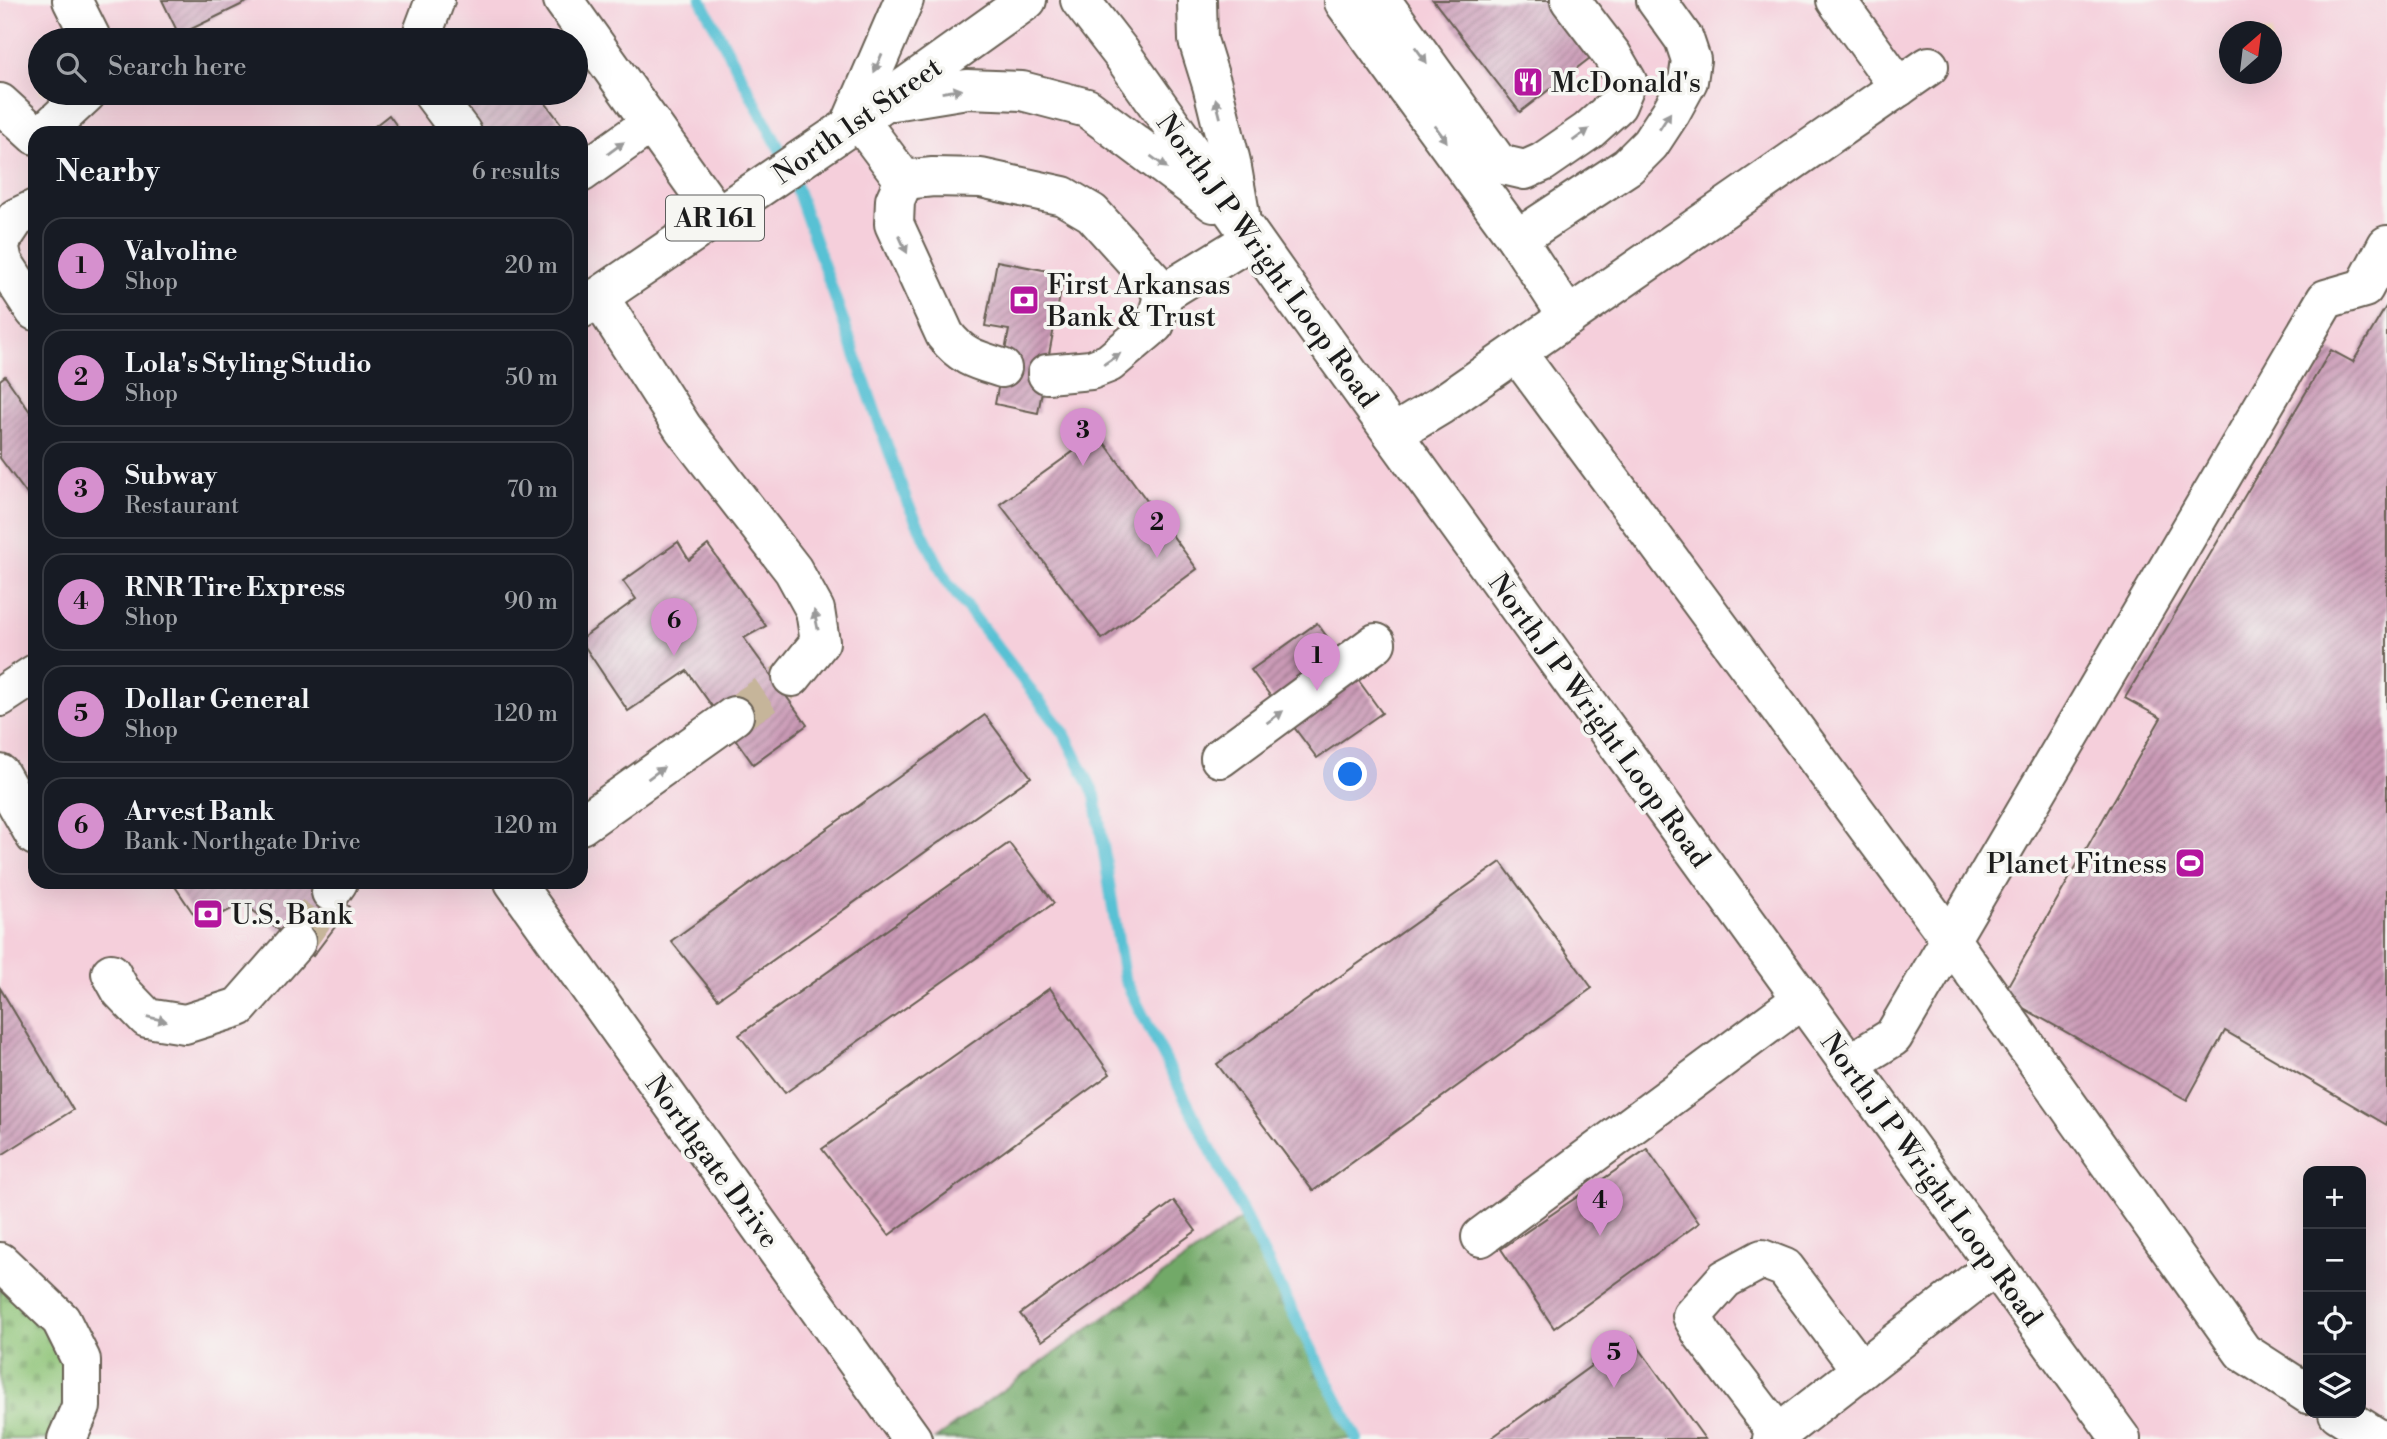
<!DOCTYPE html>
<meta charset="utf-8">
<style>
body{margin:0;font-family:"Libre Bodoni",serif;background:#242831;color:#f1f3f6}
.controls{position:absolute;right:21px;bottom:21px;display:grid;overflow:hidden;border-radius:14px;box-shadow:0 7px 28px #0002}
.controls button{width:63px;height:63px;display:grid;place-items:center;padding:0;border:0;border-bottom:2px solid #363941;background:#171b24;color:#f1f3f6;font:35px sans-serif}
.compass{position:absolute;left:2219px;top:21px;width:63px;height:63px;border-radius:50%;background:#171b24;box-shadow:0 7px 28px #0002;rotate:28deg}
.you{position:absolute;left:1351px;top:775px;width:24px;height:24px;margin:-18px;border:5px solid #fff;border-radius:50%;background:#1a73e8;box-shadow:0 0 0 10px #1a73e833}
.badge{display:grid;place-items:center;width:46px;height:46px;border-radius:50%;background:#d690ce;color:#111;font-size:23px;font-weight:700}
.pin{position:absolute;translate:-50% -58px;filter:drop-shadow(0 2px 4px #0008)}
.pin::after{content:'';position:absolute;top:37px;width:24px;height:21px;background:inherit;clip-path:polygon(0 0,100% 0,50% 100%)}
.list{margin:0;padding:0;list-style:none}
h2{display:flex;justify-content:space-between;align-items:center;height:91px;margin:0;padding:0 28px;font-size:30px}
h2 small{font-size:23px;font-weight:400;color:#9ea1a6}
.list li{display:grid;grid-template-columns:46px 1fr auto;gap:21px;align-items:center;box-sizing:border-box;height:98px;margin:0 14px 14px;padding:0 14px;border:2px solid #363941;border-radius:21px}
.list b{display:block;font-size:26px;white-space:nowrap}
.list p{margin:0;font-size:23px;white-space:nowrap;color:#9ea1a6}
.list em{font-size:23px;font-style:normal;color:#9ea1a6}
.icon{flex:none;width:38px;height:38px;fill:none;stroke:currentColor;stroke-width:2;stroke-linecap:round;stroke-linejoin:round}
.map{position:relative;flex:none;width:2387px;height:1439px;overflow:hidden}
.search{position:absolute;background:#171b24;box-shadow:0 7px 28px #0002;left:28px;top:28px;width:560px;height:77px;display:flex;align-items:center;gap:18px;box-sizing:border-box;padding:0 24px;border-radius:38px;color:#9ea1a6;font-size:26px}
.panel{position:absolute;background:#171b24;box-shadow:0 7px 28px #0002;left:28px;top:126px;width:560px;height:763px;border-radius:21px}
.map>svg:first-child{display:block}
</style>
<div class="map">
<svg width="2387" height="1439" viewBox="0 0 2387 1439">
<defs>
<pattern id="forest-firs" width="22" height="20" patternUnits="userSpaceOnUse" patternTransform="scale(1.75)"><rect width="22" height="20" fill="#72a967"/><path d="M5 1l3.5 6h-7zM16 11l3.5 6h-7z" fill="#5d8954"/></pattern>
<pattern id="cemetery-stones" width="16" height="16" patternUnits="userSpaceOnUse" patternTransform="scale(1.75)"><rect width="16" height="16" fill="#8dc376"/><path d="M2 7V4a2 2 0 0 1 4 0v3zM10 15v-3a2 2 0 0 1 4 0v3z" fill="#79a766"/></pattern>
<pattern id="building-hatch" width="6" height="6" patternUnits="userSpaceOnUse" patternTransform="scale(1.75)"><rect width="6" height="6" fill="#ca9ab6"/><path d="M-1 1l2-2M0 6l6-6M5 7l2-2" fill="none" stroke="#a37d93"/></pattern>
</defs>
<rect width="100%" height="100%" fill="#f6f6f2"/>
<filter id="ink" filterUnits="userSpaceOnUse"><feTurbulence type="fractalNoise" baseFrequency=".0143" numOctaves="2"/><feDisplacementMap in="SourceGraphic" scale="14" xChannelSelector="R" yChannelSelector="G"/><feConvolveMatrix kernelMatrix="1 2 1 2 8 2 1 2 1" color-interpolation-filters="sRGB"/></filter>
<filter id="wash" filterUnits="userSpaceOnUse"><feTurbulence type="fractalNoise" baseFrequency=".00686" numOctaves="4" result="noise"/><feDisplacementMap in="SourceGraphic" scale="28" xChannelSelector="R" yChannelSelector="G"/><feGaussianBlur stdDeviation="1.57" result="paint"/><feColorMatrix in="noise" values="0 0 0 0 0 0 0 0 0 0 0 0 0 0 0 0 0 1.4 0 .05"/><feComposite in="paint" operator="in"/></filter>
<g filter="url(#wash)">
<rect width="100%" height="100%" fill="#f1dbba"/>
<!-- built -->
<path fill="#f5cfdb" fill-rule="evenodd" d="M 0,0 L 2387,0 L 2387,1439 L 1348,1439 L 1241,1219 L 935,1439 L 67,1439 L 0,1262 ZM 2230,32 L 2272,32 L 2272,74 L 2230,74 ZM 40,40 L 576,40 L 576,93 L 40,93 ZM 35,133 L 581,133 L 581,882 L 35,882 ZM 2308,1171 L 2361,1171 L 2361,1413 L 2308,1413 Z"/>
<!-- forest -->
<polygon fill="url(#forest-firs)" stroke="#476242" stroke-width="2" points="1245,1216 1357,1439 935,1439"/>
<!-- cemetery -->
<polygon fill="url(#cemetery-stones)" stroke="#547049" stroke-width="2" points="0,1262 61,1320 67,1439 0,1439"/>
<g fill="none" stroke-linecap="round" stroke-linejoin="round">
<!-- stream -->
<polyline stroke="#58c1d4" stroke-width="12" points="701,0 789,167 907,502 947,582 1064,733 1095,795 1124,978 1357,1439"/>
</g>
<g id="blocks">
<!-- building -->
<g fill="url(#building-hatch)">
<polygon points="162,0 251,0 179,35"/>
<polygon points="1433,0 1559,0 1599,51 1520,112"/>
<polygon points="485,93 538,93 568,133 482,133 464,108"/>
<polygon points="389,115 402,133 366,133"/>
<polygon points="997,261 1064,274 1038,413 995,404 1009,330 985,326"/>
<polygon points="2387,305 2387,1125 2225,1031 2187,1100 2002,996 2161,718 2125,698 2331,350 2353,362"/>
<polygon points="5,376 35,419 35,505 0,458 0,380"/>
<polygon points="1098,434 1197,569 1102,639 1000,504"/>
<polygon points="678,542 689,560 708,545 766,626 744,638 807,725 753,764 687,671 628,711 581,641 581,639 636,599 623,581"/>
<polygon points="1317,623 1382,713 1317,758 1251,670"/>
<polygon points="985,715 1031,777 718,999 671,941"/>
<polygon points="1009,843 1054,903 785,1093 739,1035"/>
<polygon points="1501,862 1592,988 1313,1191 1217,1064"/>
<polygon points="172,882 318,882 350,907 313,956 243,903 201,925"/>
<polygon points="0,988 73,1110 0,1156"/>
<polygon points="1050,988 1110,1074 889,1235 822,1149"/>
<polygon points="1647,1149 1699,1223 1554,1328 1501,1249"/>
<polygon points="1174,1201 1196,1231 1042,1341 1020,1314"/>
<polygon points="1631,1337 1705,1439 1490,1439"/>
</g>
</g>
</g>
<g filter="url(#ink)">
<use href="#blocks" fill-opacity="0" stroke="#675f53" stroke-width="2"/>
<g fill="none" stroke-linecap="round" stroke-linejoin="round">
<!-- minor-tunnel -->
<g stroke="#c6b59a" stroke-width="38" stroke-dasharray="38 19" stroke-linecap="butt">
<polyline points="734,716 792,677"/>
<polyline points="296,942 331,892"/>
</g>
<!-- minor casing -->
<g stroke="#675f53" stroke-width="42">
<g id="minor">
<polyline points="72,0 92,40"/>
<polyline points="563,0 718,217"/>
<polyline points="1345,0 1344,2 1517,239 1568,317"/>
<polyline points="1381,0 1499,164 1525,170 1543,162 1588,131 1617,105 1627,81 1612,55 1570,0"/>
<polyline points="1836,0 1899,87"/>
<polyline points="420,40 435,0"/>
<polyline points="432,93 462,133"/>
<polyline points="0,103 35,135"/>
<polyline points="859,120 904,180"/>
<polyline points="44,133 87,93"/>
<polyline points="581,173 651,123"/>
<polyline points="904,180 933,177 981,178 1063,196 1092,213 1164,293 1252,239"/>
<path d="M 904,180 L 895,200 L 894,224 L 945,335 C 962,357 976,360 1002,368"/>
<polyline points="1517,239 1628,166 1650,144 1671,112 1688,81 1691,60 1684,39 1656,0"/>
<polyline points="0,242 16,218 35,209"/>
<polyline points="0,248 3,262 35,311"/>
<polyline points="599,297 683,428 793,570 815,610 820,642 792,677"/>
<polyline points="1517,353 1950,939 2243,1352 2308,1394"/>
<polyline points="1047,374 1091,370 1109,363 1155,324 1164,293"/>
<polyline points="1393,434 1441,405 1929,66"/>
<polyline points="1220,758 1376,643"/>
<polyline points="0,774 35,836"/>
<polyline points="581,825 734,716"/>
<polyline points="514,882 912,1439"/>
<polyline points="331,892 338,882"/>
<polyline points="111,973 121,991 147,1018 185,1024 239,1007 296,942"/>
<polyline points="1849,1064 1893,1037 2326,299 2364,288 2387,245"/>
<polyline points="1481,1237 1802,999"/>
<polyline points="0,1262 61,1320 81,1360 81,1407 67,1439"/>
<polyline points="2338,1413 2379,1439"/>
<polyline points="1778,1434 1702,1334 1692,1316 1725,1279 1762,1259 1785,1268 1861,1370"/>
<polyline points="1772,1439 1995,1266"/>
</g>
</g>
<!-- major casing -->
<g stroke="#675f53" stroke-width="42">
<g id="major">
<polyline points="1080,0 1121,53 1290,292 2121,1439"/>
<polyline points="1197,0 1198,40 1212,85 1231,162 1240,214"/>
<polyline points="893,101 967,89 1022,91 1087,108 1214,203"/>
<polyline points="850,125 904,0"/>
<polyline points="581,309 859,120 1027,0"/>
<polyline points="0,697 35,674"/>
</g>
</g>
<!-- minor -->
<use href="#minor" stroke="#fff" stroke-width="38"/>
<!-- major -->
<use href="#major" stroke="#fff" stroke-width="38"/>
</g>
<!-- one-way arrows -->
<defs><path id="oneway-solid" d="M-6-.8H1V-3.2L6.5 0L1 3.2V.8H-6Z" transform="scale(1.75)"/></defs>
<g fill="#999">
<use href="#oneway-solid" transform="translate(1421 55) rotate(54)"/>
<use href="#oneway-solid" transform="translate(878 63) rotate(113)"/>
<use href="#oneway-solid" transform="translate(952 91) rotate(-9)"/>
<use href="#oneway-solid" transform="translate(1218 108) rotate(-104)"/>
<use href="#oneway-solid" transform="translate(1665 121) rotate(-57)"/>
<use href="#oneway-solid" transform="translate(1441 134) rotate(54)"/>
<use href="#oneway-solid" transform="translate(1581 135) rotate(-36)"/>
<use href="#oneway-solid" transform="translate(616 148) rotate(-36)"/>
<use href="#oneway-solid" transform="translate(1159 162) rotate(36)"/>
<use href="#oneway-solid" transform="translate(903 244) rotate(65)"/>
<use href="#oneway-solid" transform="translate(1112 359) rotate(-33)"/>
<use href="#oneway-solid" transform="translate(816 620) rotate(-102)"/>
<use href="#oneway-solid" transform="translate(1275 717) rotate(-36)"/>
<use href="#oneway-solid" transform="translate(656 773) rotate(-36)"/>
<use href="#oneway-solid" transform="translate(157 1019) rotate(13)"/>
</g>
</g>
<!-- icons -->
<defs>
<g id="restaurant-square" transform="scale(1.575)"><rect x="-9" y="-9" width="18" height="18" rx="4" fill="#b5179e" stroke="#f6f6f2"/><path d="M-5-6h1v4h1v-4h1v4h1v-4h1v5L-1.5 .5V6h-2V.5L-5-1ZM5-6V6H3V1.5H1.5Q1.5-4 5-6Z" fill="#fff"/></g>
<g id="bank-square" transform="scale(1.575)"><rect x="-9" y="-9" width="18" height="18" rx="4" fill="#b5179e" stroke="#f6f6f2"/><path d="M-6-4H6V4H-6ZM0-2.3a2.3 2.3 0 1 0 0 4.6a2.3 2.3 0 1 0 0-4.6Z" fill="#fff"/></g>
<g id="stadium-square" transform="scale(1.575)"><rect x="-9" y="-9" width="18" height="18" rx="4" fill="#b5179e" stroke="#f6f6f2"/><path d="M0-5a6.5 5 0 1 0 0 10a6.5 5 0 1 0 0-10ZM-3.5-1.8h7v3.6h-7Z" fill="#fff"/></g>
</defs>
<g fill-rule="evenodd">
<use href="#restaurant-square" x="1528" y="82"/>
<use href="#bank-square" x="1024" y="300"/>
<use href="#stadium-square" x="2190" y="863"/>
<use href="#bank-square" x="208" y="914"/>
</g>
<g text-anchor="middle" stroke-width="7" stroke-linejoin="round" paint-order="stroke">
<!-- shield labels -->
<rect fill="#f6f6f2" stroke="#5d5d5c" stroke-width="2" x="666" y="195.5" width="98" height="45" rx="5"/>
<g font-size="26" font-weight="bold" fill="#1c1c1c">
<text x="715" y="227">AR 161</text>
</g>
<!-- poi labels -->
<g font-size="28" fill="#1c1c1c" stroke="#f6f6f2" text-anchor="start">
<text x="1551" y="92">McDonald's</text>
<text x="1047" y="294">First Arkansas<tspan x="1047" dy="32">Bank &amp; Trust</tspan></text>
<text x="2167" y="873" text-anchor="end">Planet Fitness</text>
<text x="231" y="924">U.S. Bank</text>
</g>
<!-- street labels -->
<g font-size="28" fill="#1c1c1c" stroke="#f6f6f2">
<text transform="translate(857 120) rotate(-35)" y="10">North 1st Street</text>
<text transform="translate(1268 260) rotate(54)" y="10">North J P Wright Loop Road</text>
<text transform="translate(1600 720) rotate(54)" y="10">North J P Wright Loop Road</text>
<text transform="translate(713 1161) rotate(54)" y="10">Northgate Drive</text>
<text transform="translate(1932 1179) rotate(54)" y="10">North J P Wright Loop Road</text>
</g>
</g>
</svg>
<div class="controls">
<button>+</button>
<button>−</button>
<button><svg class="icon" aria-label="locate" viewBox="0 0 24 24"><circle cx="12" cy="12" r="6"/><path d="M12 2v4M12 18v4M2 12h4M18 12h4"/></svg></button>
<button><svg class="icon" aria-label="layers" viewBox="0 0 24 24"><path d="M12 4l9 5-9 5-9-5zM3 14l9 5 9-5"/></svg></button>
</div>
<svg class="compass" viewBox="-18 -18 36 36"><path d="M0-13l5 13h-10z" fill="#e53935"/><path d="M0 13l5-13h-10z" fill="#9ea1a6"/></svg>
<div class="you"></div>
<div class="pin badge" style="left:1317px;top:691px">1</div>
<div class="pin badge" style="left:1157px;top:558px">2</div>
<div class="pin badge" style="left:1083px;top:466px">3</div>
<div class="pin badge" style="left:1600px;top:1236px">4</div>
<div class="pin badge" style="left:1614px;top:1388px">5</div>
<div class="pin badge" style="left:674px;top:656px">6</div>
<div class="search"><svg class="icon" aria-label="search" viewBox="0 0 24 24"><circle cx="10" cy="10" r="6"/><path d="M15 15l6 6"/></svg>Search here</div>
<section class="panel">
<h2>Nearby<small>6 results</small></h2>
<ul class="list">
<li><span class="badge">1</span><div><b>Valvoline</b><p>Shop</p></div><em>20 m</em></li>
<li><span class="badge">2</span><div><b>Lola's Styling Studio</b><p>Shop</p></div><em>50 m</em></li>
<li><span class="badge">3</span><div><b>Subway</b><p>Restaurant</p></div><em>70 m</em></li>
<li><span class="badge">4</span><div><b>RNR Tire Express</b><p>Shop</p></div><em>90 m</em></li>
<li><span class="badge">5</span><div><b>Dollar General</b><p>Shop</p></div><em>120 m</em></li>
<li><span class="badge">6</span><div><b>Arvest Bank</b><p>Bank · Northgate Drive</p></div><em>120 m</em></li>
</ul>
</section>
</div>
